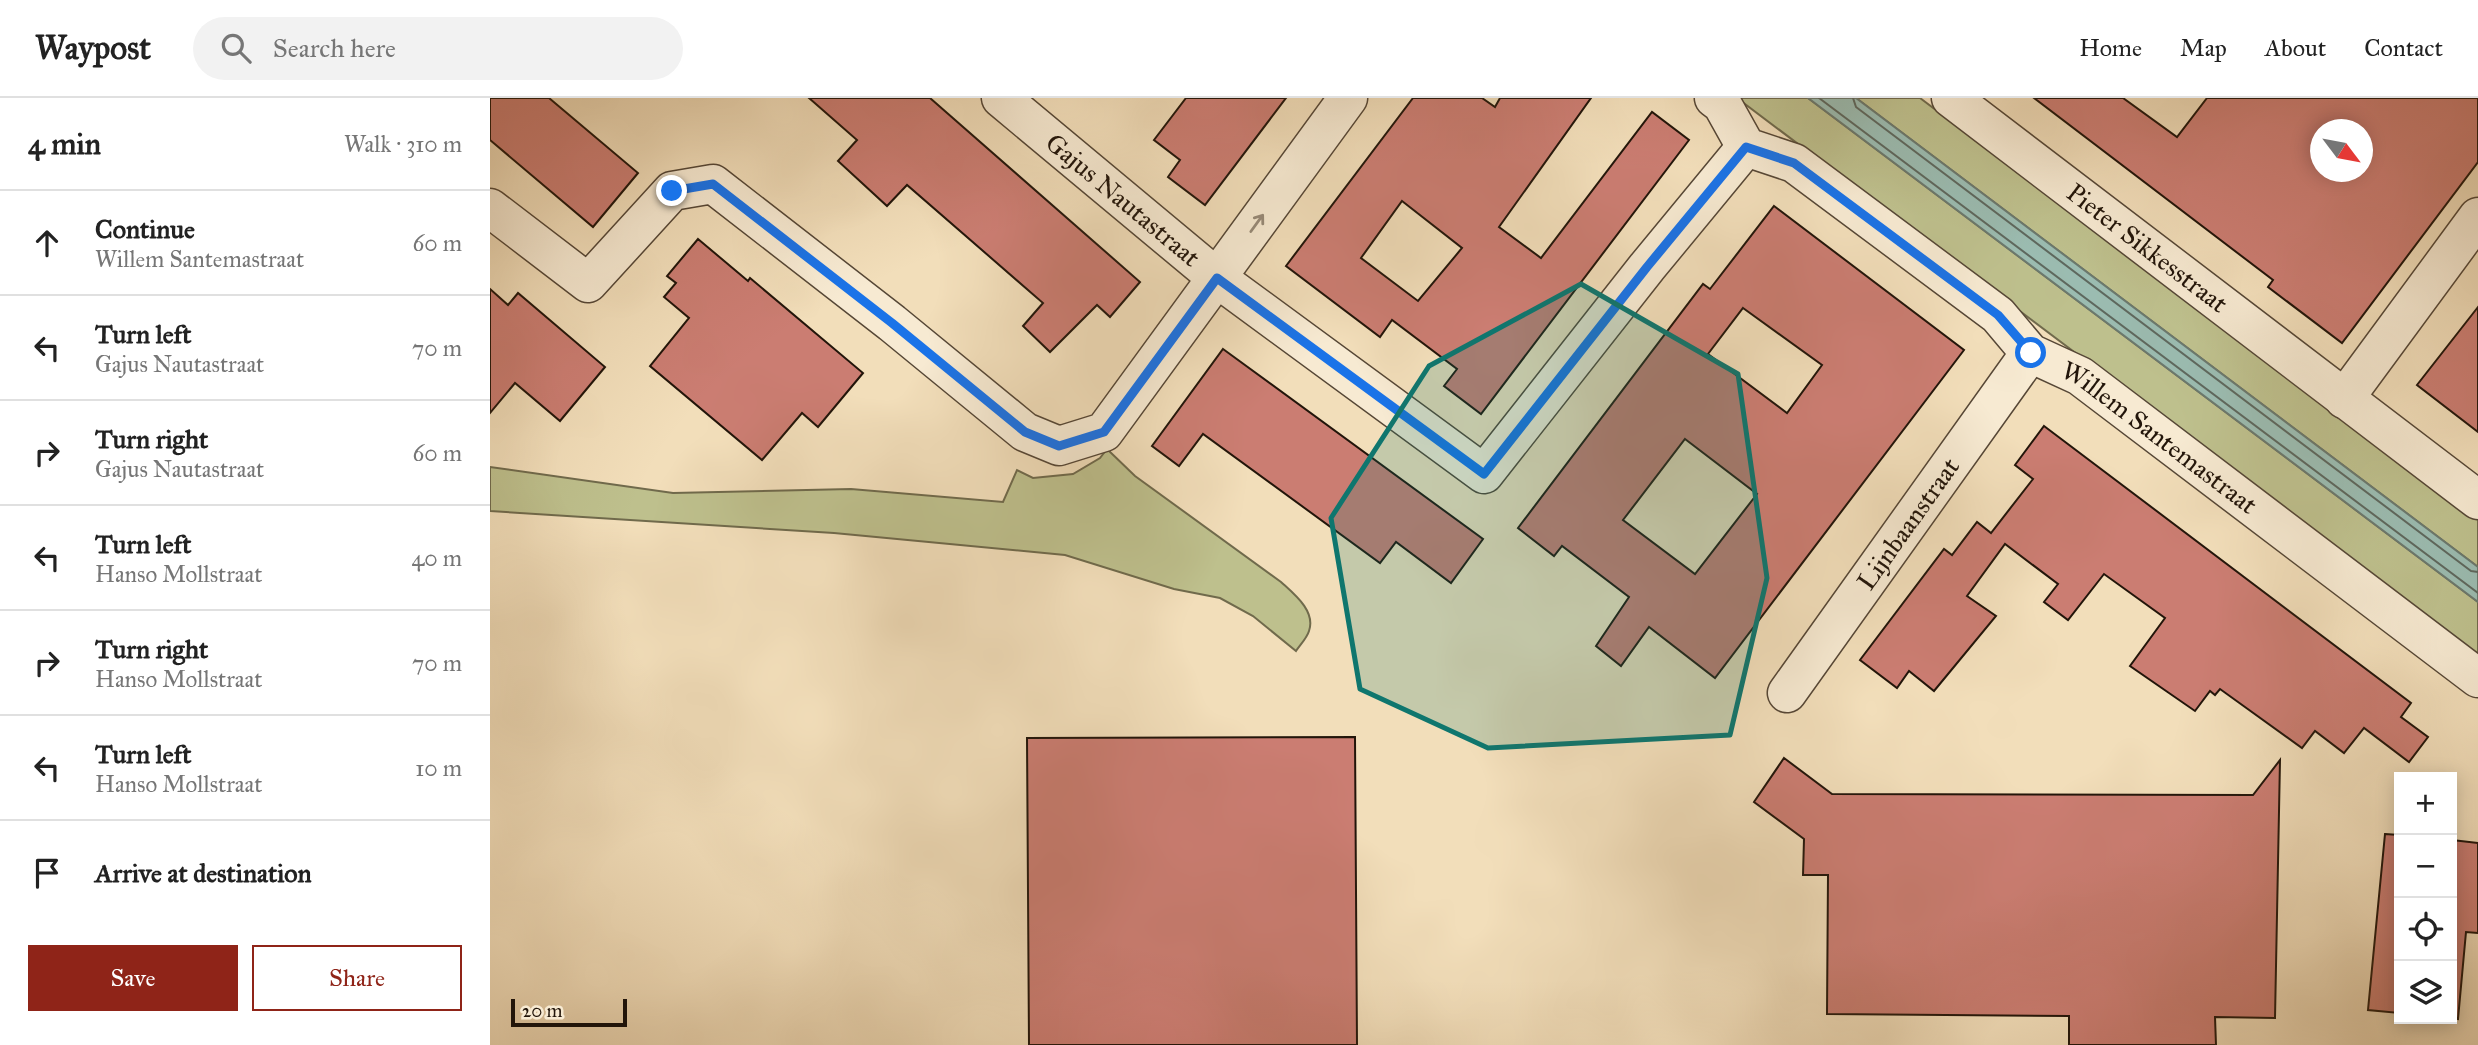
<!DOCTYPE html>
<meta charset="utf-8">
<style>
body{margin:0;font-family:"IM FELL Great Primer",serif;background:#f2f2f2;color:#222}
.controls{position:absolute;right:21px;bottom:21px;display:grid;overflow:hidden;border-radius:0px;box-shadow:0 4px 18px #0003}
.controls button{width:63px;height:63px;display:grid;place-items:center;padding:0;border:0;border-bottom:2px solid #e0e0e0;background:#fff;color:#222;font:35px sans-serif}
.compass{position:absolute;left:1820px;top:21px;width:63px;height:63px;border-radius:50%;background:#fff;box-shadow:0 4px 18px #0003;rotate:122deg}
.scale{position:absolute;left:21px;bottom:18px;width:116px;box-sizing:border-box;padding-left:7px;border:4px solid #22150a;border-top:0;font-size:19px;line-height:24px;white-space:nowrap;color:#22150a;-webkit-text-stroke:5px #f7ead2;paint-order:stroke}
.stop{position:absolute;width:21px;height:21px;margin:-16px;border:5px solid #1a73e8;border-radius:50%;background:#fff}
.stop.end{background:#1a73e8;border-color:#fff;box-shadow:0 2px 7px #0008}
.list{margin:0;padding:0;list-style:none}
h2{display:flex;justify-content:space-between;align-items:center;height:91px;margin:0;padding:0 28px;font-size:30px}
h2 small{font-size:23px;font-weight:400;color:#767676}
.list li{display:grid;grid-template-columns:46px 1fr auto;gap:21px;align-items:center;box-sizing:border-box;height:105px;padding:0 28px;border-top:2px solid #e0e0e0}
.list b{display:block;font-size:26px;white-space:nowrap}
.list p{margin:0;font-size:23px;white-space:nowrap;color:#767676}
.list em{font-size:23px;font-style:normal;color:#767676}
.actions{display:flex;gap:14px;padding:21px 28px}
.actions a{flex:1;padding:16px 0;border:2px solid #8f2418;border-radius:0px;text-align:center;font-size:24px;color:#8f2418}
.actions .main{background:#8f2418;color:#fff}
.icon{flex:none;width:38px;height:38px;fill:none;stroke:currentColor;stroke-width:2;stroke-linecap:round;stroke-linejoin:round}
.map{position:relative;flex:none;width:1988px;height:947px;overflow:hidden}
header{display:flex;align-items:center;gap:42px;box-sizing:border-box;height:98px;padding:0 35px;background:#fff;border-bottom:2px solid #e0e0e0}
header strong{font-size:33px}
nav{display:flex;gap:38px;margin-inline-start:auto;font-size:24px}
.search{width:490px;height:63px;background:#f2f2f2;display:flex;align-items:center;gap:18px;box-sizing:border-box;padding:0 24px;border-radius:38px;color:#767676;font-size:26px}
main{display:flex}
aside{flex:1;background:#fff}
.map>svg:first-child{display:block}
</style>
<header>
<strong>Waypost</strong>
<div class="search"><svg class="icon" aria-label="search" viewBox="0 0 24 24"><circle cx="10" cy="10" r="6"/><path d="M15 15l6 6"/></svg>Search here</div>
<nav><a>Home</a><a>Map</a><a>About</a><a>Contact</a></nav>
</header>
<main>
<aside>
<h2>4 min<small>Walk · 310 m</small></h2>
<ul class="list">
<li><svg class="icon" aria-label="ahead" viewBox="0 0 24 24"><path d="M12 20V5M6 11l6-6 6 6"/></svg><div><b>Continue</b><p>Willem Santemastraat</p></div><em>60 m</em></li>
<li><svg class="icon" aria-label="left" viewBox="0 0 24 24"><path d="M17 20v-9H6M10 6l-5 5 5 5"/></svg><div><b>Turn left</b><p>Gajus Nautastraat</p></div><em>70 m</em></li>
<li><svg class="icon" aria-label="right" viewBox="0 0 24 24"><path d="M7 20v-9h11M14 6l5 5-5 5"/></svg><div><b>Turn right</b><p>Gajus Nautastraat</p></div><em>60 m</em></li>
<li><svg class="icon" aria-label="left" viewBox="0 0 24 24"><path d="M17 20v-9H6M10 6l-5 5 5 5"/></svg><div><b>Turn left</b><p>Hanso Mollstraat</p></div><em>40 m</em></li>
<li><svg class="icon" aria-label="right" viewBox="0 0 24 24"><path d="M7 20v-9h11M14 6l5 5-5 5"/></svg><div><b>Turn right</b><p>Hanso Mollstraat</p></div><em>70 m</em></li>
<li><svg class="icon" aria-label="left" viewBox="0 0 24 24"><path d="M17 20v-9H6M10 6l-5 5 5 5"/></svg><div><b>Turn left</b><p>Hanso Mollstraat</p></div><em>10 m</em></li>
<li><svg class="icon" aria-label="arrive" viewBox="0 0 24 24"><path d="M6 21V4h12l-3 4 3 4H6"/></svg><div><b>Arrive at destination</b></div></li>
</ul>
<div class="actions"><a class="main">Save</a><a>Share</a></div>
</aside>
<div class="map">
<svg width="1988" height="947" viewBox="0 0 1988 947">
<rect width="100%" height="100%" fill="#f2deba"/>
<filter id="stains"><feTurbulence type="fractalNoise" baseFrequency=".00286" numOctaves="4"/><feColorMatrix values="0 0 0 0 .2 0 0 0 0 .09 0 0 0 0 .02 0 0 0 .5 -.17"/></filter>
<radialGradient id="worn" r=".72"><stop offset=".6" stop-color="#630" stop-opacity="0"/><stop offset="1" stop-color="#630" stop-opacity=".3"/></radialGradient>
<!-- green -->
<g fill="#bec08d" stroke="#706a4c" stroke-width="2">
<polygon points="1247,0 1318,0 1988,504 1988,558"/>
<polygon points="1366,0 1430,0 1988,422 1988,469"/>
<path d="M 617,351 L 645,378 L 791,484 C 804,496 826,513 819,533 C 817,540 810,547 806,553 L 763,518 L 730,500 L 684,491 L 575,457 L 344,435 L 0,413 L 0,369 L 183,395 L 361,391 L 513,404 L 527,372 L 543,380 L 583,376 L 610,360 Z"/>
</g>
<!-- water -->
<polygon fill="#9bbcb1" stroke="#6b796e" stroke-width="2" points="1318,0 1366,0 1988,469 1988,504"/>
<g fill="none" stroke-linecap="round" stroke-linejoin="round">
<!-- shore -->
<g stroke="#5e685e" stroke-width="2">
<polyline points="1329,0 1988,495"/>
<polyline points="1363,0 1366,9 1981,473 1988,474"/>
</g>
</g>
<!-- building -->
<g fill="#cb7d72" stroke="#22150a" stroke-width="2" fill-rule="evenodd">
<polygon points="0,0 59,0 148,75 103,129 0,42"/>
<polygon points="319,0 440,0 650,184 620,219 607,207 560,254 533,228 553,205 417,87 397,108 348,63 367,42"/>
<polygon points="696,0 796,0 715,107 678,79 690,62 664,42"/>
<path d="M 923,0 L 992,0 L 1005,9 L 1010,0 L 1101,0 L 1009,129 L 1051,160 L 1162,14 L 1199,42 L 991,316 L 954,288 L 967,271 L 902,222 L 890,239 L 796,168 ZM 912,103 L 972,150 L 928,203 L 871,160 Z"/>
<path d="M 1544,0 L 1633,0 L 1687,39 L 1717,0 L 1988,0 L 1988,64 L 1852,245 L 1778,189 L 1783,182 ZM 1830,32 L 1872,32 L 1872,74 L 1830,74 Z"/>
<path d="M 1284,108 L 1474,252 L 1225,580 L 1159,529 L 1131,568 L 1106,548 L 1139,499 L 1072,448 L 1064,458 L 1028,430 L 1213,186 L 1220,191 ZM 1253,210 L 1332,267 L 1297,315 L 1218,256 ZM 1195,341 L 1267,396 L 1205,476 L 1133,422 Z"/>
<polygon points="208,141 258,183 260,180 373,275 328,329 312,315 272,362 160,268 199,220 174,199 186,185 177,178"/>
<polygon points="0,191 18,207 28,195 115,269 70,323 25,285 0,315"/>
<polygon points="1988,209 1988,334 1927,287"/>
<polygon points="733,251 993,441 961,485 906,444 890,465 713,336 689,368 662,348"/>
<polygon points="1554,328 1921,605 1911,619 1938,639 1919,664 1874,630 1854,655 1825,633 1812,650 1730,591 1725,597 1720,593 1705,613 1640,568 1675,520 1614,476 1578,522 1554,504 1568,486 1515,446 1477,498 1506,518 1444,593 1419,573 1407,590 1370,562 1454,451 1462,457 1487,424 1501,435 1543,381 1525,367"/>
<polygon points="865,639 867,947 539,947 537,640"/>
<polygon points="1294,660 1342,696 1763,697 1790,662 1785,920 1725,919 1726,947 1579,947 1579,918 1337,916 1338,777 1313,777 1314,741 1264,704"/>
<polygon points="1895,736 1909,737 1909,915 1878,912"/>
<polygon points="1962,742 1988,745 1988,835 1976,834 1968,921 1962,920"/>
</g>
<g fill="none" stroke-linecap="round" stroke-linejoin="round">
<!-- minor casing -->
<g stroke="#564736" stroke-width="41">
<g id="minor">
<path id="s1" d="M 511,0 L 727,180 L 994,376 L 1157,169 L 1256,49"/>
<path id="s2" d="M 1224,0 L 1232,6 L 1256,49 L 1304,65 L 1508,217 L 1540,255 L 1590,278 L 1988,580"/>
<path id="s3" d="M 1461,0 L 1988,402"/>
<polyline points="0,110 98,185 182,93 223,86 402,225 535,334 569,348 614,334 858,0"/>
<polyline points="1854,301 1988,119"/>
<path id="s4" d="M 1297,595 L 1540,255"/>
</g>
</g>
<!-- minor -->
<use href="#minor" stroke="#f7ead2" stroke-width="38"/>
</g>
<!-- one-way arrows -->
<defs><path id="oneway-shaft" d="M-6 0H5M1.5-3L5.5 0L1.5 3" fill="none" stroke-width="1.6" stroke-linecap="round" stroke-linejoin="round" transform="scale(1.75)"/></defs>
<use stroke="#978a78" href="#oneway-shaft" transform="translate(767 125) rotate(-54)"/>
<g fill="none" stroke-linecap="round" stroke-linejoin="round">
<!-- route -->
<polyline stroke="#1a73e8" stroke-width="9" points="182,93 223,86 402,225 535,334 569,348 614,334 727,180 994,376 1157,169 1256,49 1304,65 1508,217 1541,255"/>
</g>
<!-- marked area -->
<path fill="#0f766e" fill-opacity="0.2" stroke="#0f766e" stroke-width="5" stroke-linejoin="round" d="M 1091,186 L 1248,276 L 1277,480 L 1240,637 L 998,650 L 870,591 L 841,420 L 939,268 Z"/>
<g text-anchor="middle" stroke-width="7" stroke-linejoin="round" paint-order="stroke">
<!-- street labels -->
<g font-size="26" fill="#22150a" stroke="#f7ead2">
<text dy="9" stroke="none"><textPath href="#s1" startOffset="159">Gajus Nautastraat</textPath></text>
<text dy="9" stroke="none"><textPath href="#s3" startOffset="247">Pieter Sikkesstraat</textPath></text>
<text dy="9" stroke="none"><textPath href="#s2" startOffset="569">Willem Santemastraat</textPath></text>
<text dy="9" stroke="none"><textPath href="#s4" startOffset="208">Lijnbaanstraat</textPath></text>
</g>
</g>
<rect width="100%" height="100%" filter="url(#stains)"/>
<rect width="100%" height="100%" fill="url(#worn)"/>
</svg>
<div class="controls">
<button>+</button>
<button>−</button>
<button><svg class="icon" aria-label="locate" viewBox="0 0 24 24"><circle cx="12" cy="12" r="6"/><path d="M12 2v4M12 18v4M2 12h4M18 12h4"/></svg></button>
<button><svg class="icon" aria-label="layers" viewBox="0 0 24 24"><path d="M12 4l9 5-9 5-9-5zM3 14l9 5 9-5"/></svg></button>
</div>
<svg class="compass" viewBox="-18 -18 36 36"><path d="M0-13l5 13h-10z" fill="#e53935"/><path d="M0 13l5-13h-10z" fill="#767676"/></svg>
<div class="scale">20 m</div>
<div class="stop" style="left:1541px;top:255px"></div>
<div class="stop end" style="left:182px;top:93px"></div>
</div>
</main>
